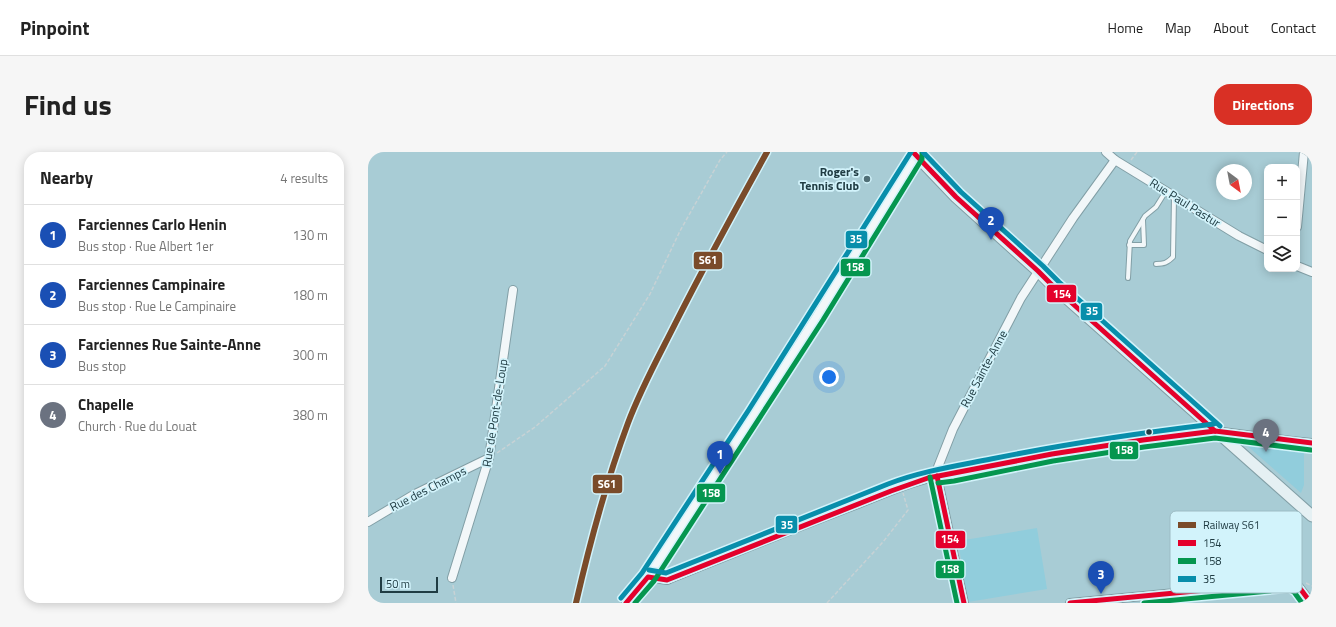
<!DOCTYPE html>
<meta charset="utf-8">
<style>
body{margin:0;font-family:"Titillium Web",sans-serif;background:#f6f6f6;color:#222}
.controls{position:absolute;right:12px;top:12px;display:grid;overflow:hidden;border-radius:8px;box-shadow:0 2px 10px #0003}
.controls button{width:36px;height:36px;display:grid;place-items:center;padding:0;border:0;border-bottom:1px solid #e0e0e0;background:#fff;color:#222;font:20px sans-serif}
.compass{position:absolute;left:848px;top:12px;width:36px;height:36px;border-radius:50%;background:#fff;box-shadow:0 2px 10px #0003;rotate:148deg}
.scale{position:absolute;left:12px;bottom:10px;width:58px;box-sizing:border-box;padding-left:4px;border:2px solid #203c43;border-top:0;font-size:11px;line-height:14px;white-space:nowrap;color:#203c43;-webkit-text-stroke:3px #d2f3fb;paint-order:stroke}
.you{position:absolute;left:461px;top:225px;width:14px;height:14px;margin:-10px;border:3px solid #fff;border-radius:50%;background:#1a73e8;box-shadow:0 0 0 6px #1a73e833}
.badge{display:grid;place-items:center;width:26px;height:26px;border-radius:50%;background:#d93025;color:#fff;font-size:13px;font-weight:700}
.pin{position:absolute;translate:-50% -33px;filter:drop-shadow(0 1px 2px #0008)}
.pin::after{content:'';position:absolute;top:21px;width:14px;height:12px;background:inherit;clip-path:polygon(0 0,100% 0,50% 100%)}
.list{margin:0;padding:0;list-style:none}
h2{display:flex;justify-content:space-between;align-items:center;height:52px;margin:0;padding:0 16px;font-size:17px}
h2 small{font-size:13px;font-weight:400;color:#767676}
.list li{display:grid;grid-template-columns:26px 1fr auto;gap:12px;align-items:center;box-sizing:border-box;height:60px;padding:0 16px;border-top:1px solid #e0e0e0}
.list b{display:block;font-size:15px;white-space:nowrap}
.list p{margin:0;font-size:13px;white-space:nowrap;color:#767676}
.list em{font-size:13px;font-style:normal;color:#767676}
.icon{flex:none;width:22px;height:22px;fill:none;stroke:currentColor;stroke-width:2;stroke-linecap:round;stroke-linejoin:round}
.map{position:relative;flex:none;width:944px;height:451px;overflow:hidden;border-radius:16px}
header{display:flex;align-items:center;gap:24px;box-sizing:border-box;height:56px;padding:0 20px;background:#fff;border-bottom:1px solid #e0e0e0}
header strong{font-size:19px}
nav{display:flex;gap:22px;margin-inline-start:auto;font-size:14px}
.intro{display:flex;align-items:center;justify-content:space-between;box-sizing:border-box;height:96px;padding:0 24px}
h1{margin:0;font-size:28px}
.button{padding:10px 18px;border-radius:16px;background:#d93025;color:#fff;font-size:14px;font-weight:700}
main{display:flex;gap:24px;padding:0 24px}
aside{flex:1;background:#fff;border-radius:16px;box-shadow:0 2px 10px #0003}
.map>svg:first-child{display:block}
</style>
<header>
<strong>Pinpoint</strong>
<nav><a>Home</a><a>Map</a><a>About</a><a>Contact</a></nav>
</header>
<div class="intro"><h1>Find us</h1><a class="button">Directions</a></div>
<main>
<aside>
<h2>Nearby<small>4 results</small></h2>
<ul class="list">
<li><span class="badge" style="background:#1a4fb4">1</span><div><b>Farciennes Carlo Henin</b><p>Bus stop · Rue Albert 1er</p></div><em>130 m</em></li>
<li><span class="badge" style="background:#1a4fb4">2</span><div><b>Farciennes Campinaire</b><p>Bus stop · Rue Le Campinaire</p></div><em>180 m</em></li>
<li><span class="badge" style="background:#1a4fb4">3</span><div><b>Farciennes Rue Sainte-Anne</b><p>Bus stop</p></div><em>300 m</em></li>
<li><span class="badge" style="background:#6b7280">4</span><div><b>Chapelle</b><p>Church · Rue du Louat</p></div><em>380 m</em></li>
</ul>
</aside>
<div class="map">
<svg width="944" height="451" viewBox="0 0 944 451">
<rect width="100%" height="100%" fill="#a8ccd5"/>
<!-- built -->
<g fill="#91cddc">
<polygon points="876,287 936,295 936,333 933,341 875,290"/>
<polygon points="669,376 679,437 600,450 590,389"/>
</g>
<g fill="none" stroke-linecap="round" stroke-linejoin="round">
<!-- lane casing -->
<g stroke="#829fa6" stroke-width="6">
<g id="lane">
<polyline points="761,93 776,93 775,68"/>
<path d="M 788,112 C 796,112 799,111 805,105 L 806,45"/>
<polyline points="760,126 762,89 777,64 788,55 798,39"/>
</g>
</g>
<!-- street casing -->
<g stroke="#829fa6" stroke-width="10">
<g id="street">
<polyline points="738,0 747,8 871,84 899,98"/>
<polyline points="929,75 936,0"/>
<polyline points="929,114 944,120"/>
<polyline points="0,370 47,342 121,306"/>
<path d="M 280,425 L 299,428 C 361,403 424,377 487,353 C 518,341 551,325 585,322 L 684,302 L 775,288 L 847,279 L 924,289 L 944,291"/>
<polyline points="84,426 121,306 145,138"/>
<polyline points="258,451 280,425 386,263 449,164 548,3"/>
<polyline points="596,451 569,324 570,315 585,277 653,146 705,66 747,8"/>
<polyline points="702,451 922,430 931,435 943,451"/>
</g>
</g>
<!-- secondary casing -->
<g stroke="#829fa6" stroke-width="13">
<polyline id="secondary" points="545,0 588,45 670,119 686,135 944,364"/>
</g>
<!-- path -->
<g stroke="#c7d2d5" stroke-width="1.5" stroke-dasharray="4 2" stroke-linecap="butt">
<polyline points="763,8 769,0"/>
<polyline points="129,301 167,275 237,214 282,142 312,79 352,8 359,0"/>
<polyline points="938,431 944,434"/>
<polyline points="85,433 88,451"/>
<polyline points="459,451 515,390 540,358 535,341"/>
</g>
<!-- lane -->
<use href="#lane" stroke="#f2f7f9" stroke-width="4"/>
<!-- street -->
<use href="#street" stroke="#f2f7f9" stroke-width="8"/>
<!-- secondary -->
<use href="#secondary" stroke="#e5f0f3" stroke-width="11"/>
<!-- bus-1 casing -->
<g stroke="#d2f3fb" stroke-width="8">
<g id="bus-1">
<polyline points="545,0 588,45 670,119 686,135 847,279"/>
<polyline points="569,324 596,451"/>
<polyline points="258,451 280,425 299,428 523,339 560,326 684,302 775,288 847,279 944,291"/>
<polyline points="702,451 922,430 931,435 943,451"/>
</g>
</g>
<!-- bus-2 casing -->
<g stroke="#d2f3fb" stroke-width="8">
<g id="bus-2">
<polyline points="562,325 589,451"/>
<polyline points="570,331 586,329 685,309 776,295 847,286 943,298"/>
<polyline points="267,451 286,429 455,168 554,7 554,0"/>
<polyline points="776,451 921,437 926,440 934,451"/>
</g>
</g>
<!-- bus-3 casing -->
<g stroke="#d2f3fb" stroke-width="8">
<g id="bus-3">
<polyline points="555,0 593,40 675,114 691,130 852,274"/>
<path d="M 281,418 L 298,421 L 520,332 C 554,319 588,314 623,307 C 697,292 771,281 846,272"/>
<polyline points="253,446 274,421 380,259 543,0"/>
</g>
</g>
<!-- bus-1 -->
<use href="#bus-1" stroke="#e4002b" stroke-width="5"/>
<!-- bus-2 -->
<use href="#bus-2" stroke="#05964f" stroke-width="5"/>
<!-- bus-3 -->
<use href="#bus-3" stroke="#088eab" stroke-width="5"/>
<!-- rail-1 casing -->
<g stroke="#d2f3fb" stroke-width="9">
<path id="rail-1" d="M 208,451 C 222,390 238,330 260,271 C 273,236 291,204 308,170 C 337,113 368,56 399,0"/>
</g>
<!-- rail-1 -->
<use href="#rail-1" stroke="#7a4b2a" stroke-width="6"/>
</g>
<!-- markers -->
<circle fill="#506e76" stroke="#d2f3fb" stroke-width="1.5" cx="499" cy="27" r="4"/>
<circle fill="#203c43" stroke="#d2f3fb" stroke-width="1.5" cx="781" cy="280" r="3.5"/>
<g text-anchor="middle" stroke-width="3.5" stroke-linejoin="round" paint-order="stroke">
<!-- poi labels -->
<g font-size="12" font-weight="bold" fill="#203c43" stroke="#d2f3fb" text-anchor="end">
<text x="491" y="24">Roger's<tspan x="491" dy="14">Tennis Club</tspan></text>
</g>
<!-- street labels -->
<g font-size="12" fill="#203c43" stroke="#d2f3fb">
<text transform="translate(817 51) rotate(32)" y="4">Rue Paul Pastur</text>
<text transform="translate(616 217) rotate(-62)" y="4">Rue Sainte-Anne</text>
<text transform="translate(127 261) rotate(-81)" y="4">Rue de Pont-de-Loup</text>
<text transform="translate(60 337) rotate(-27)" y="4">Rue des Champs</text>
</g>
</g>
<!-- legend -->
<rect x="802" y="359" width="132" height="82" rx="6" fill="#d2f3fb" stroke="#9dbcc4" stroke-width="1"/>
<rect x="810" y="370" width="18" height="6" fill="#7a4b2a"/>
<rect x="810" y="388" width="18" height="6" fill="#e4002b"/>
<rect x="810" y="406" width="18" height="6" fill="#05964f"/>
<rect x="810" y="424" width="18" height="6" fill="#088eab"/>
<g font-size="11" fill="#203c43">
<text x="835" y="377">Railway S61</text>
<text x="835" y="395">154</text>
<text x="835" y="413">158</text>
<text x="835" y="431">35</text>
</g>
<g stroke="#d2f3fb" stroke-width="1.5">
<rect x="477" y="78" width="23" height="19" rx="4" fill="#088eab"/>
<rect x="325" y="99" width="30" height="19" rx="4" fill="#7a4b2a"/>
<rect x="472" y="106" width="31" height="19" rx="4" fill="#05964f"/>
<rect x="678" y="132" width="31" height="19" rx="4" fill="#e4002b"/>
<rect x="712" y="150" width="23" height="19" rx="4" fill="#088eab"/>
<rect x="741" y="289" width="30" height="19" rx="4" fill="#05964f"/>
<rect x="224" y="322" width="31" height="20" rx="4" fill="#7a4b2a"/>
<rect x="328" y="331" width="30" height="20" rx="4" fill="#05964f"/>
<rect x="407" y="363" width="23" height="19" rx="4" fill="#088eab"/>
<rect x="567" y="378" width="31" height="19" rx="4" fill="#e4002b"/>
<rect x="567" y="408" width="30" height="19" rx="4" fill="#05964f"/>
</g>
<g font-size="11" text-anchor="middle" font-weight="bold" fill="#fff">
<text x="488" y="91">35</text>
<text x="340" y="112">S61</text>
<text x="487" y="119">158</text>
<text x="694" y="146">154</text>
<text x="724" y="163">35</text>
<text x="756" y="302">158</text>
<text x="239" y="336">S61</text>
<text x="343" y="345">158</text>
<text x="419" y="377">35</text>
<text x="582" y="391">154</text>
<text x="582" y="421">158</text>
</g>
</svg>
<div class="controls">
<button>+</button>
<button>−</button>
<button><svg class="icon" aria-label="layers" viewBox="0 0 24 24"><path d="M12 4l9 5-9 5-9-5zM3 14l9 5 9-5"/></svg></button>
</div>
<svg class="compass" viewBox="-18 -18 36 36"><path d="M0-13l5 13h-10z" fill="#e53935"/><path d="M0 13l5-13h-10z" fill="#767676"/></svg>
<div class="scale">50 m</div>
<div class="you"></div>
<div class="pin badge" style="left:352px;top:322px;background:#1a4fb4">1</div>
<div class="pin badge" style="left:623px;top:88px;background:#1a4fb4">2</div>
<div class="pin badge" style="left:733px;top:442px;background:#1a4fb4">3</div>
<div class="pin badge" style="left:898px;top:300px;background:#6b7280">4</div>
</div>
</main>
